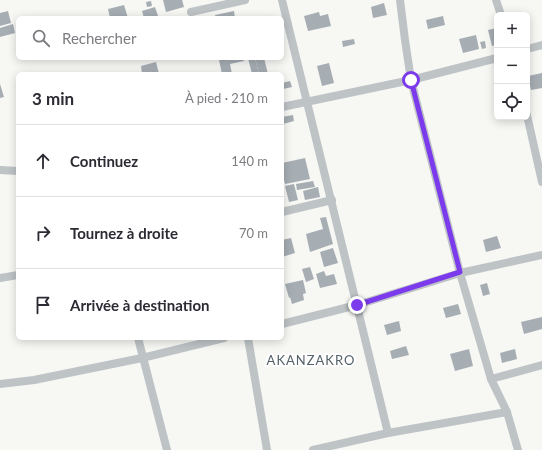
<!DOCTYPE html>
<html lang="fr">
<meta charset="utf-8">
<style>
body{margin:0;font-family:Lato,sans-serif;background:#f2f2f3;color:#2b2b33}
.controls{position:absolute;right:12px;top:12px;display:grid;overflow:hidden;border-radius:6px;box-shadow:0 2px 10px #0003}
.controls button{width:36px;height:36px;display:grid;place-items:center;padding:0;border:0;border-bottom:1px solid #e1e1e2;background:#fff;color:#2b2b33;font:20px sans-serif}
.stop{position:absolute;width:12px;height:12px;margin:-9px;border:3px solid #7c3aed;border-radius:50%;background:#fff}
.stop.end{background:#7c3aed;border-color:#fff;box-shadow:0 1px 4px #0008}
.list{margin:0;padding:0;list-style:none}
h2{display:flex;justify-content:space-between;align-items:center;height:52px;margin:0;padding:0 16px;font-size:17px}
h2 small{font-size:13px;font-weight:400;color:#7c7c81}
.list li{display:grid;grid-template-columns:26px 1fr auto;gap:12px;align-items:center;box-sizing:border-box;height:72px;padding:0 16px;border-top:1px solid #e1e1e2}
.list b{display:block;font-size:15px;white-space:nowrap}
.list em{font-size:13px;font-style:normal;color:#7c7c81}
.icon{flex:none;width:22px;height:22px;fill:none;stroke:currentColor;stroke-width:2;stroke-linecap:round;stroke-linejoin:round}
.map{position:relative;flex:none;width:542px;height:450px;overflow:hidden}
.search{position:absolute;background:#fff;box-shadow:0 2px 10px #0003;left:16px;top:16px;width:268px;height:44px;display:flex;align-items:center;gap:10px;box-sizing:border-box;padding:0 14px;border-radius:6px;color:#7c7c81;font-size:15px}
.panel{position:absolute;background:#fff;box-shadow:0 2px 10px #0003;left:16px;top:72px;width:268px;height:268px;border-radius:6px}
.map>svg:first-child{display:block}
</style>
<div class="map">
<svg width="542" height="450" viewBox="0 0 542 450">
<rect width="100%" height="100%" fill="#f7f7f4"/>
<!-- building -->
<g fill="#a6aeb4">
<polygon points="163,0 182,0 184,7 166,12"/>
<polygon points="151,1 152,6 147,7 146,2"/>
<polygon points="384,3 387,15 373,18 371,7"/>
<polygon points="124,5 128,18 110,18 108,9"/>
<polygon points="155,7 158,16 144,18 142,11"/>
<polygon points="8,11 11,23 0,26 0,13"/>
<polygon points="234,11 235,18 216,18 215,15"/>
<polygon points="319,12 320,16 328,14 331,26 308,31 304,16"/>
<polygon points="443,16 445,25 428,29 426,20"/>
<polygon points="13,24 15,33 0,37 0,28"/>
<polygon points="497,28 497,45 492,46 488,30"/>
<polygon points="476,35 479,49 463,53 459,39"/>
<polygon points="354,39 355,44 343,47 342,41"/>
<polygon points="485,41 486,48 482,49 480,42"/>
<polygon points="227,58 243,58 244,61 230,64 232,74 222,74 219,60"/>
<polygon points="248,58 255,58 259,74 252,74"/>
<polygon points="255,58 264,58 268,74 259,74"/>
<polygon points="156,62 159,74 142,74 141,66"/>
<polygon points="329,63 334,83 322,86 317,66"/>
<polygon points="542,73 542,88 531,90 528,76"/>
<polygon points="290,81 292,87 283,89 282,83"/>
<polygon points="0,84 4,97 0,98"/>
<polygon points="293,115 294,121 283,124 282,117"/>
<polygon points="305,158 310,179 285,184 282,172 282,163"/>
<polygon points="313,181 315,187 297,190 296,184"/>
<polygon points="294,184 298,200 289,202 285,186"/>
<polygon points="318,187 320,197 305,200 303,191"/>
<polygon points="326,217 333,244 310,252 306,234 323,229 320,218"/>
<polygon points="497,236 501,248 486,252 483,240"/>
<polygon points="291,238 295,253 282,257 282,240"/>
<polygon points="333,248 338,263 324,267 320,252"/>
<polygon points="310,267 314,279 306,282 302,269"/>
<polygon points="324,271 326,276 334,274 337,284 320,288 316,274"/>
<polygon points="303,280 306,293 303,294 304,300 292,304 290,297 289,298 285,284"/>
<polygon points="487,283 490,294 483,296 480,285"/>
<polygon points="458,304 461,314 446,318 443,308"/>
<polygon points="542,317 542,329 524,334 521,322"/>
<polygon points="399,321 401,331 387,335 384,325"/>
<polygon points="406,346 409,355 392,359 390,351"/>
<polygon points="469,349 473,366 455,371 450,354"/>
<polygon points="515,349 517,359 502,363 500,353"/>
</g>
<g fill="none" stroke-linecap="round" stroke-linejoin="round">
<!-- street -->
<g stroke="#bec3c6" stroke-width="8">
<polyline points="282,0 388,433"/>
<polyline points="400,0 405,40 411,80 460,273 491,379 507,412 518,450"/>
<polyline points="496,0 501,15"/>
<polyline points="191,12 245,0"/>
<polyline points="527,49 542,45"/>
<polyline points="282,107 411,80 497,58"/>
<polyline points="527,115 542,182"/>
<polyline points="0,170 18,171"/>
<polyline points="282,212 332,200"/>
<polyline points="0,278 18,275"/>
<polyline points="282,324 357,305 460,273 542,255"/>
<polyline points="138,338 167,450"/>
<polyline points="248,338 267,450"/>
<polyline points="491,379 542,365"/>
<polyline points="0,384 34,380 142,358 224,338"/>
<polyline points="313,450 388,433 507,412"/>
</g>
</g>
<g fill="none" stroke-linecap="round" stroke-linejoin="round">
<!-- route -->
<polyline stroke="#7c3aed" stroke-width="5" points="357,305 460,272 411,80"/>
</g>
<g text-anchor="middle" stroke-width="4" stroke-linejoin="round" paint-order="stroke">
<!-- quarter labels -->
<g font-size="13" letter-spacing="1" fill="#556269" stroke="#fff">
<text x="311" y="365">AKANZAKRO</text>
</g>
</g>
</svg>
<div class="controls">
<button>+</button>
<button>−</button>
<button><svg class="icon" aria-label="locate" viewBox="0 0 24 24"><circle cx="12" cy="12" r="6"/><path d="M12 2v4M12 18v4M2 12h4M18 12h4"/></svg></button>
</div>
<div class="stop" style="left:411px;top:80px"></div>
<div class="stop end" style="left:357px;top:305px"></div>
<div class="search"><svg class="icon" aria-label="search" viewBox="0 0 24 24"><circle cx="10" cy="10" r="6"/><path d="M15 15l6 6"/></svg>Rechercher</div>
<section class="panel">
<h2>3 min<small>À pied · 210 m</small></h2>
<ul class="list">
<li><svg class="icon" aria-label="ahead" viewBox="0 0 24 24"><path d="M12 20V5M6 11l6-6 6 6"/></svg><div><b>Continuez</b></div><em>140 m</em></li>
<li><svg class="icon" aria-label="right" viewBox="0 0 24 24"><path d="M7 20v-9h11M14 6l5 5-5 5"/></svg><div><b>Tournez à droite</b></div><em>70 m</em></li>
<li><svg class="icon" aria-label="arrive" viewBox="0 0 24 24"><path d="M6 21V4h12l-3 4 3 4H6"/></svg><div><b>Arrivée à destination</b></div></li>
</ul>
</section>
</div>
